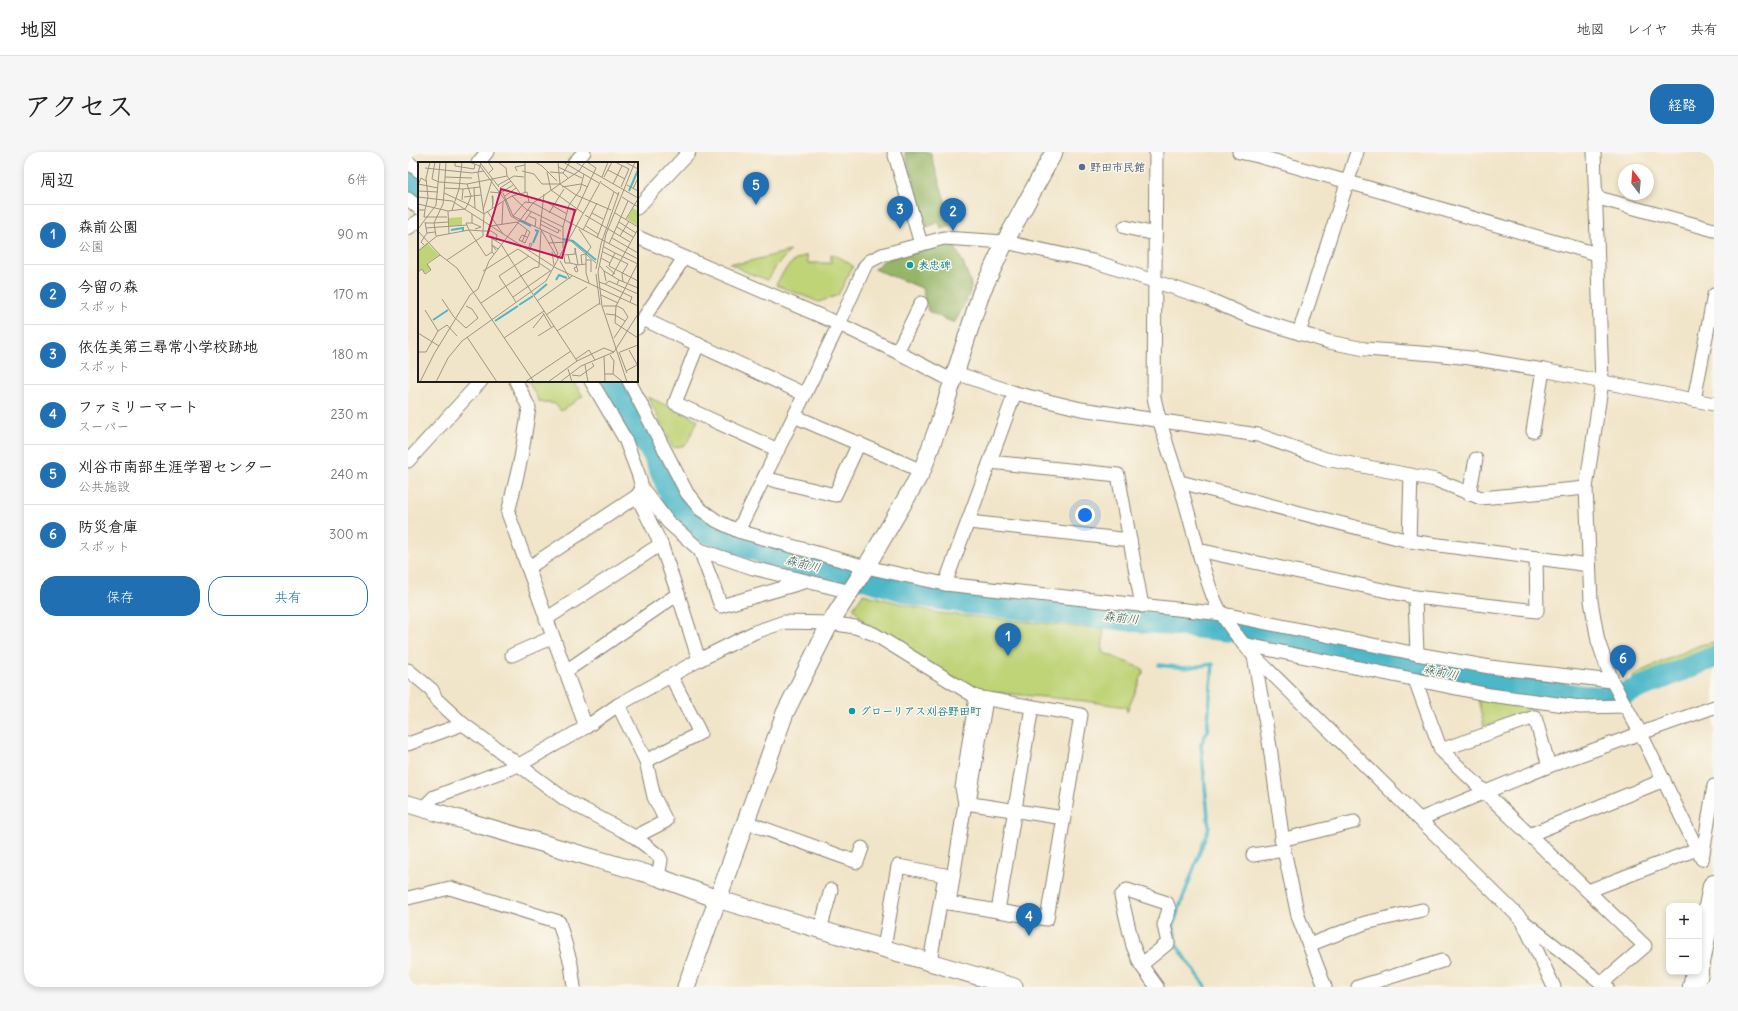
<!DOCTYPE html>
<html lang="ja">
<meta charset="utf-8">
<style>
body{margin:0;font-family:Delius,"Klee One",sans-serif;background:#f6f6f6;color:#222}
.controls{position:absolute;right:12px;bottom:12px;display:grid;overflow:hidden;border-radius:8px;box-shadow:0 2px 6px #0003}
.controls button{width:36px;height:36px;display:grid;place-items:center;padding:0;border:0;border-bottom:1px solid #e0e0e0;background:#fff;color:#222;font:20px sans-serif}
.compass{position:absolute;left:1210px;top:12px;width:36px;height:36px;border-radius:50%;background:#fff;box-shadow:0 2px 6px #0003;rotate:344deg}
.you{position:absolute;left:677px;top:363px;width:14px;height:14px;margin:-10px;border:3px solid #fff;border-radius:50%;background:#1a73e8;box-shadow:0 0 0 6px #1a73e833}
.badge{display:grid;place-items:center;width:26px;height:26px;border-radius:50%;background:#1f6fb2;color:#fff;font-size:13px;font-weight:700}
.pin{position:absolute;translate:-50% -33px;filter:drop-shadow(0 1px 2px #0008)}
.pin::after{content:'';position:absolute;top:21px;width:14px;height:12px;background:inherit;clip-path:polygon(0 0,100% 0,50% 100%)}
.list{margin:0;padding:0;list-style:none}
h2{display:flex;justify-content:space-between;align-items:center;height:52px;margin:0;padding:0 16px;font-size:17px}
h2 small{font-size:13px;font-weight:400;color:#767676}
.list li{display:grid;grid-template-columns:26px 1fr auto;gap:12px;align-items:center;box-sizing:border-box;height:60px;padding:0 16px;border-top:1px solid #e0e0e0}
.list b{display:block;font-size:15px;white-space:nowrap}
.list p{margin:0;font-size:13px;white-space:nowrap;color:#767676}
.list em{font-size:13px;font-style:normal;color:#767676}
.actions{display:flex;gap:8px;padding:12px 16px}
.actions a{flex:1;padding:9px 0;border:1px solid #1f6fb2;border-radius:16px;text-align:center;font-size:14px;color:#1f6fb2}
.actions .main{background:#1f6fb2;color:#fff}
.map{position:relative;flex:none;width:1306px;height:835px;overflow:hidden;border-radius:16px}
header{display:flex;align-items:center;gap:24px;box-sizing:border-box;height:56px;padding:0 20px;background:#fff;border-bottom:1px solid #e0e0e0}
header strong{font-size:19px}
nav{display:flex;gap:22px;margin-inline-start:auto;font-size:14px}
.intro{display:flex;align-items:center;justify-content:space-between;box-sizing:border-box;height:96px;padding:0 24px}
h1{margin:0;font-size:28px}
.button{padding:10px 18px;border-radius:16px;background:#1f6fb2;color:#fff;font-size:14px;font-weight:700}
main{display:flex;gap:24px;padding:0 24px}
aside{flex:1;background:#fff;border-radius:16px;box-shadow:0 2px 6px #0003}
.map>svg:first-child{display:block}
</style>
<header>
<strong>地図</strong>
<nav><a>地図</a><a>レイヤ</a><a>共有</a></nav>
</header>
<div class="intro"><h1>アクセス</h1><a class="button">経路</a></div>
<main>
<aside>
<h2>周辺<small>6件</small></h2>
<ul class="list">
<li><span class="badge">1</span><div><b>森前公園</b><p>公園</p></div><em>90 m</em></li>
<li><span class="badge">2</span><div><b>今留の森</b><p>スポット</p></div><em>170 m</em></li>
<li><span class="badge">3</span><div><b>依佐美第三尋常小学校跡地</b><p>スポット</p></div><em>180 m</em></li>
<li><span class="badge">4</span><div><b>ファミリーマート</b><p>スーパー</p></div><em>230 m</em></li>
<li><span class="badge">5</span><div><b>刈谷市南部生涯学習センター</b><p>公共施設</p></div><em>240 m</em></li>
<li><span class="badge">6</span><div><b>防災倉庫</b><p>スポット</p></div><em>300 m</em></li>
</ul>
<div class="actions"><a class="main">保存</a><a>共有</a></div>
</aside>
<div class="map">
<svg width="1306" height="835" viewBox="0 0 1306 835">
<rect width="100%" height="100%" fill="#fbf7ec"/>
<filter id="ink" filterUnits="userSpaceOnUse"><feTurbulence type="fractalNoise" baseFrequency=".025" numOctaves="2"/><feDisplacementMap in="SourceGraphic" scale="8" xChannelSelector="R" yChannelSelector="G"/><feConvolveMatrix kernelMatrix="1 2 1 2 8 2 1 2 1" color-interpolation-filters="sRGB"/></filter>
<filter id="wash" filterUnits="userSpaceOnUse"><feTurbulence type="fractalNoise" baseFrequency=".012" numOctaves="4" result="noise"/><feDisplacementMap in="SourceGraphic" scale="16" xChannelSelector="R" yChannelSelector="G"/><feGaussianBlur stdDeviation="0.9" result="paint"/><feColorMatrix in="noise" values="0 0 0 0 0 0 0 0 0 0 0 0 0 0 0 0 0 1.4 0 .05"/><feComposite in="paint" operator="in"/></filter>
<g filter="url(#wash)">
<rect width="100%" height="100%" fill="#f1e5c9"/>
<!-- green -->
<g fill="#bfd377" stroke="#6e784a">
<polygon points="382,99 369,113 360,128 340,121 321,111 334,111"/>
<path d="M 423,102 L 433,106 L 445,114 L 430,143 L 411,150 L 368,133 C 376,118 382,108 399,103 L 400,111 L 423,111 Z"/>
<polygon points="120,229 165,229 175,244 153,259 147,252 131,249"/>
<polygon points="240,245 290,268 278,293 265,296"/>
<polygon points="455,442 530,461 693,477 696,475 694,500 735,517 735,521 719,560 718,555 677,549 573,539 556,532 482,488 457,471 445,456"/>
<polygon points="1306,490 1306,502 1227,536 1219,532 1229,521 1292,493"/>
<polygon points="1069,542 1124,550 1123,558 1076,575"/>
</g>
<!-- forest -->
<g fill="#97b568" stroke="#5a6842">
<polygon points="497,0 522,0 545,74 533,77 531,70 519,75"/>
<path d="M 545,91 C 551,103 561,121 563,134 C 563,142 551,163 546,171 L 520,159 L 514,136 L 466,117 L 476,108 Z"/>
</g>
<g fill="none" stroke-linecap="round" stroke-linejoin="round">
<!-- stream -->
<polyline stroke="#4bb7c8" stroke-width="3.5" points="751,513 777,516 805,512 799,580 793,592 801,675 765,773 769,794 798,835"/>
<!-- river -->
<g stroke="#4bb7c8" stroke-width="22">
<polyline points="0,26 11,35"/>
<polyline points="204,229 229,280 245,302 266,351 277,365 294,379 382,411 436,421 512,444 558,451 842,481 1083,530 1175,544 1196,545 1216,542 1306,505"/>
</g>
</g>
</g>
<g filter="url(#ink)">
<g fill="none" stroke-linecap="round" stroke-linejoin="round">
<!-- minor casing -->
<g stroke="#868072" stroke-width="15">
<g id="minor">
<polyline points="486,0 513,92"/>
<path d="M 748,0 L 746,245 C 752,275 762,302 771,330 C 784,369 791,411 807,449 C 814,466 833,490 846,504 L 1115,769 L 1199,835"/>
<polyline points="831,0 850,4 1189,102"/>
<polyline points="1186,0 1194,230 1178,336 1183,449 1190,489 1204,529 1233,582 1294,707"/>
<polyline points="0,10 11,19"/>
<polyline points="70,11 79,0"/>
<polyline points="166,11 176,0"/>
<polyline points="1187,45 1306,78"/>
<polyline points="0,47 11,56"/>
<polyline points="229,56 281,0"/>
<polyline points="717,75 747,82"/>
<polyline points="0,76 11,69"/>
<polyline points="229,85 431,172 489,200 545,229"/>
<polyline points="235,167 396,242"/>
<polyline points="229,176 276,106"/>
<polyline points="891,181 949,0"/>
<polyline points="290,192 267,251 370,298"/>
<polyline points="489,200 513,151"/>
<polyline points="548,221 607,241 673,257 850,283 918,307 1028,328 1073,346 1178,336"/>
<polyline points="108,229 121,256 113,306 100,361 178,575"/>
<polyline points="183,229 217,287 231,324 234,336 260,370 292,398 345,416 443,440"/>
<polyline points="221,229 279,341 292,357 309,369 330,379 458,415 537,432 815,462 1009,502 1082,515 1204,529"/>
<polyline points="1286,248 1306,143"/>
<polyline points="386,264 514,319"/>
<polyline points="1125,279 1135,218"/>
<polyline points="0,309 73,229"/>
<polyline points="582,310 710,323 734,454"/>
<polyline points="356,326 427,343 451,291"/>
<polyline points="772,330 1001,389 1181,413"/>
<polyline points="1061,342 1068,307"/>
<polyline points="229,344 253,392 270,442 291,508"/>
<polyline points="561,370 722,388"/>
<polyline points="330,379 431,172 457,114 462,109 474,103 536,86 597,90 685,109 800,147 846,167 921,190 957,197 1026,202 1062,206 1135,218 1306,252"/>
<polyline points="1001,389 1003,323"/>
<polyline points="292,398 313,454 396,430"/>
<polyline points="790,398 1007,445 1129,459 1128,406"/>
<polyline points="120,416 229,344 233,338"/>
<polyline points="537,432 607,241"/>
<polyline points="1007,445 1009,502"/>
<polyline points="138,467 253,392"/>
<polyline points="835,492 1082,543 1172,555 1218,554"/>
<polyline points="104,503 145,485"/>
<polyline points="846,504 862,595 876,698 890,764 917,835"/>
<polyline points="0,518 24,538 28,547 55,572 111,613 158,648 227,685 251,704 253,708 250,725"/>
<polyline points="158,519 270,442"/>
<polyline points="1007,528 1033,598 1237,794 1194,831"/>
<polyline points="210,553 238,609 246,645 258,669 227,685"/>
<polyline points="0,592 55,572"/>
<polyline points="1033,598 1127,565 1141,614"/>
<polyline points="238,609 292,581 263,524"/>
<polyline points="557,651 554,636 568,545"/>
<polyline points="561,651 578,547"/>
<polyline points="15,656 26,645 111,613 178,575 210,553 291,508 347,480 376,470 422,471 447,475 466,482 568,545 673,563 639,767 541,751 557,651 656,666"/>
<polyline points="1012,667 1141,614 1306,555"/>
<polyline points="338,670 449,710 454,696"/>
<polyline points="1121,683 1256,628"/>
<polyline points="873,688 946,670"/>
<polyline points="845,703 876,698"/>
<polyline points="1294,707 1306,634"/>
<polyline points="1180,739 1289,697"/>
<polyline points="0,746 42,736 151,770 163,812 166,835"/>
<polyline points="590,759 624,555"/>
<polyline points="1116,772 1146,835"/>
<polyline points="412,778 423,738"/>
<polyline points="901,793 957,771 1014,758"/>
<polyline points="476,796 490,714 537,723 522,810"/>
<polyline points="733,813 760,791 756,773 761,757 759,751 719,738 713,744 725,794 733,813 749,835"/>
<polyline points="950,835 1034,809"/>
</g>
</g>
<!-- tertiary casing -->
<g stroke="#868072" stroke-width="19">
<g id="tertiary">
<polyline points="0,652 250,725 309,747 606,835"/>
<polyline points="278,835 377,561 422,471 458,415 514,319 532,269 573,141 597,90 646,0"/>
</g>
</g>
<!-- trunk casing -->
<g stroke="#868072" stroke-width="24">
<g id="trunk">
<polyline points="1291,811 1306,734"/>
<polyline points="1286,835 1289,820"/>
</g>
</g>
<!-- minor -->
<use href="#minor" stroke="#fff" stroke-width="13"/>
<!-- tertiary -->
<use href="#tertiary" stroke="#fff" stroke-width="17"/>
<!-- trunk -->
<use href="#trunk" stroke="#fff" stroke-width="22"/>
</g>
</g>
<!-- markers -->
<circle fill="#5c6f8a" stroke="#fbf7ec" stroke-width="1.5" cx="674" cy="15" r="4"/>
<g fill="#0f9aa8" stroke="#fbf7ec" stroke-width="1.5">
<circle cx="502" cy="113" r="4"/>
<circle cx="444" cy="559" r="4"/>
</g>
<g text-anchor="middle" stroke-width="3" stroke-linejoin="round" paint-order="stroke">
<!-- service labels -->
<g font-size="11" font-weight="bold" fill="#4e5e75" stroke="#fbf7ec" text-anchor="start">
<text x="682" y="19">野田市民館</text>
</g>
<!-- culture labels -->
<g font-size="11" font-weight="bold" fill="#0d838f" stroke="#fbf7ec" text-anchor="start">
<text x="510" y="117">表忠碑</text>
<text x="452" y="563">グローリアス刈谷野田町</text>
</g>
<!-- water labels -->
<g font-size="12" font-style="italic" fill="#2f5a61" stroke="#fbf7ec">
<text transform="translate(395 412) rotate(13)" y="4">森前川</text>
<text transform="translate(713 466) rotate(6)" y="4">森前川</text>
<text transform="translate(1033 520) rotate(12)" y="4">森前川</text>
</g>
</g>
<!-- overview -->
<g transform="translate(10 10)">
<rect width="220" height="220" fill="#f1e5c9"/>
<path d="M 215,46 L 220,49 L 220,64 L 209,57 ZM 44,55 L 44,63 L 31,64 L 30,56 ZM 9,81 L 21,93 L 9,101 L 13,107 L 7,111 L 4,107 L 1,109 L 0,107 L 0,89 Z" fill="#bfd377"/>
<path fill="none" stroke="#4bb7c8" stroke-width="2" d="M 211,29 L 220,8M 101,58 L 113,64M 33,68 L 45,66 L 45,69M 144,77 L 155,79 L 178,98M 115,81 L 120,69 L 117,68M 138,118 L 141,113 L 149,116M 116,133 L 129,122M 101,143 L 115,134M 15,158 L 30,148M 77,159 L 100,144"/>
<path fill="none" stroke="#9c9584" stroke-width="1" d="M 17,0 L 14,17 L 21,20 L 49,22 L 89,14M 37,0 L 37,4 L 56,7 L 57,2M 51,0 L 62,4 L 87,38 L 66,52 L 60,11 L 62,4 L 63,0M 70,0 L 75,7 L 71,11M 80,0 L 88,6 L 89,14 L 102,31M 107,0 L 107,30M 117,0 L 124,4 L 139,19M 145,0 L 181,21M 157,0 L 220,36M 197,0 L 211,7 L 203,25M 207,0 L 220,7M 63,2 L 81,25M 140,5 L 164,16M 7,6 L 54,11 L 66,9M 190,8 L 207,17M 99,9 L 97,5 L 107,3M 104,9 L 116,12 L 124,22 L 142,22 L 158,33 L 193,48M 129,10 L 133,28 L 165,51M 132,10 L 145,11M 27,15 L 54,16M 184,15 L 190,0M 186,15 L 194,0M 150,16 L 145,11 L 152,0M 183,21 L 201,33M 0,22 L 20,26M 142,22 L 161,9 L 167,0M 195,22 L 204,4M 0,23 L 3,16 L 8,19M 80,23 L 96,14 L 106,15M 209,23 L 220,29M 144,25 L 163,22 L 170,25M 26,26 L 45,27 L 44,38M 56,26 L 57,46M 82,26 L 93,19M 45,27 L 62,25M 215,27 L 220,16M 0,29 L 20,30M 72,30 L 83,31 L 95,23M 26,31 L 28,0M 85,31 L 95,54 L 143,77M 126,32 L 122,66 L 140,97M 87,34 L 98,26M 94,34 L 109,30 L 111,40M 0,35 L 34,39 L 138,106 L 220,144M 46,35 L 63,33M 204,35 L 220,45M 125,38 L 149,52M 0,42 L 30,49M 74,46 L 75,40 L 75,34 L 74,34 L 75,43M 0,48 L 7,48 L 6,55 L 29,55M 7,48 L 10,35 L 8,16 L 12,0M 34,48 L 41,27 L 44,0M 65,48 L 74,18M 110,48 L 145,65M 69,49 L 85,72M 131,51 L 146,27M 174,51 L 185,57M 197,51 L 220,65M 54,52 L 54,61 L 48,61 L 51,68 L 68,94 L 74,90 L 76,92M 167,53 L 212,80M 95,54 L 107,40 L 115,41 L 220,97M 111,54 L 118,57 L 117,65M 208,57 L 220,37M 122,58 L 143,69M 101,59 L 93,54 L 87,38 L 94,34 L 110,49M 7,60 L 9,71 L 17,70M 30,60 L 16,61 L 25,42 L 26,31 L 50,42 L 53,34 L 49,22M 106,60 L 113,50M 201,60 L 218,71M 7,61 L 16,61 L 18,74M 54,61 L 63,65 L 57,67M 84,62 L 85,40M 122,62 L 140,71 L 141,68M 152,62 L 178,6 L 169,0M 73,64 L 99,60 L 112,70 L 107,81 L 101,78 L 104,73 L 109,75M 168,64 L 180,72M 199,65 L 215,75M 8,66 L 49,63M 0,67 L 18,43 L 22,0M 161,67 L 173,85 L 168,92 L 168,111 L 171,121M 165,68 L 179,41M 0,69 L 22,93 L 39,106 L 116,220M 65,69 L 73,69 L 79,73 L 78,79M 123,69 L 121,105 L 116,106 L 103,114 L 159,199 L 130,220M 31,72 L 30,49 L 47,47 L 50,42 L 66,52 L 65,69M 132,73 L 140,92 L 137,94M 202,74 L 211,59M 179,76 L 196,30M 194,76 L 220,91M 153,79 L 178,101M 104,80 L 109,68M 130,81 L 149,80M 191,82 L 210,39M 6,83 L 3,80 L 9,71M 111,85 L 112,81 L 114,82 L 111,89M 186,85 L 197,91M 145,86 L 145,65 L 151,43 L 162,28 L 166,12M 78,88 L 74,83 L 80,87M 0,89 L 19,74 L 51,68M 74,90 L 74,77M 134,90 L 136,103M 185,90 L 210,102 L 204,112 L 205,120M 157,92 L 157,86 L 160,103 L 168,102M 145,93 L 158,92M 150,93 L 152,101 L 160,103M 146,94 L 147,101 L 152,101M 183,96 L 192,101 L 197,91 L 220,102M 29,98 L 65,74 L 65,69 L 51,68M 168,98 L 173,98 L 173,110M 142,99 L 152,117M 192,101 L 191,104 L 220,119M 220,101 L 198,144 L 197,161 L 220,176M 158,103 L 160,109 L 158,110 L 156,106 L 159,105M 164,103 L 163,93 L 168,92M 182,104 L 186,109 L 188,119M 188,104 L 197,112M 178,107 L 183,82 L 201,30M 65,109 L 100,87 L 133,109M 186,109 L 201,118M 0,110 L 4,107 L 7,112 L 13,108 L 9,102 L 22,93M 178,112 L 182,143M 194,114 L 220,67M 181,120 L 187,122 L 191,119 L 220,132M 187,122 L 214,135 L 212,140M 199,122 L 201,118 L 220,126M 183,133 L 200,141M 95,135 L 132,109M 24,137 L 36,155 L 48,166 L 60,156 L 54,147 L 48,144M 119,139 L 154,114M 98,140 L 81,114 L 111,94M 63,141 L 103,114 L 83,82 L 73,76M 185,144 L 199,144 L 205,147 L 210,155 L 196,176M 7,148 L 20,169 L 29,163 L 39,174M 125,151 L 133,165M 188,152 L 197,153 L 207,159M 128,153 L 169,125M 115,166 L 126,152M 139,169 L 182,141M 0,171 L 21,184M 120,174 L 136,164M 49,175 L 79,220M 86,176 L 126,149M 211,188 L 220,204M 0,190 L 8,190 L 20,169M 201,190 L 209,211M 202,190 L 220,183M 192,193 L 196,199 L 195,212M 186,194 L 187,220M 158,197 L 171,188 L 177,198M 159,199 L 186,186 L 196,190M 167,203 L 170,220M 150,207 L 154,220M 208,209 L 219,203M 187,212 L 195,212 L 205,220M 154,213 L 162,214 L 176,204 L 174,201M 2,220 L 16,192 L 52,133 L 60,127 L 71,99 L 115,41 L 142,22 L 140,0M 18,220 L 30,196 L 44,179 L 128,119 L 183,19M 107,220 L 153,189M 142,220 L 163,204 L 196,190 L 220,152M 209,220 L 184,144 L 180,110 L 188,72 L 217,0"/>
<path fill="#c2185b" fill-opacity="0.15" stroke="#c2185b" stroke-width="2" d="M 83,27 L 157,48 L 144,96 L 69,74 Z"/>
<rect width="220" height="220" fill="none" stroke="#1c1c1c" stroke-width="2"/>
</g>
</svg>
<div class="controls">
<button>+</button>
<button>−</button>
</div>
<svg class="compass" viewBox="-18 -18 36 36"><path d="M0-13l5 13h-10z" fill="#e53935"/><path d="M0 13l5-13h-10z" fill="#767676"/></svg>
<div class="you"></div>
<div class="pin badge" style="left:600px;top:504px">1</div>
<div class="pin badge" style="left:545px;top:79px">2</div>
<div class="pin badge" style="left:492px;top:77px">3</div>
<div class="pin badge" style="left:621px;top:784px">4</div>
<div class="pin badge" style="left:348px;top:53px">5</div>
<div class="pin badge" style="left:1215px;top:526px">6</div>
</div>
</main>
